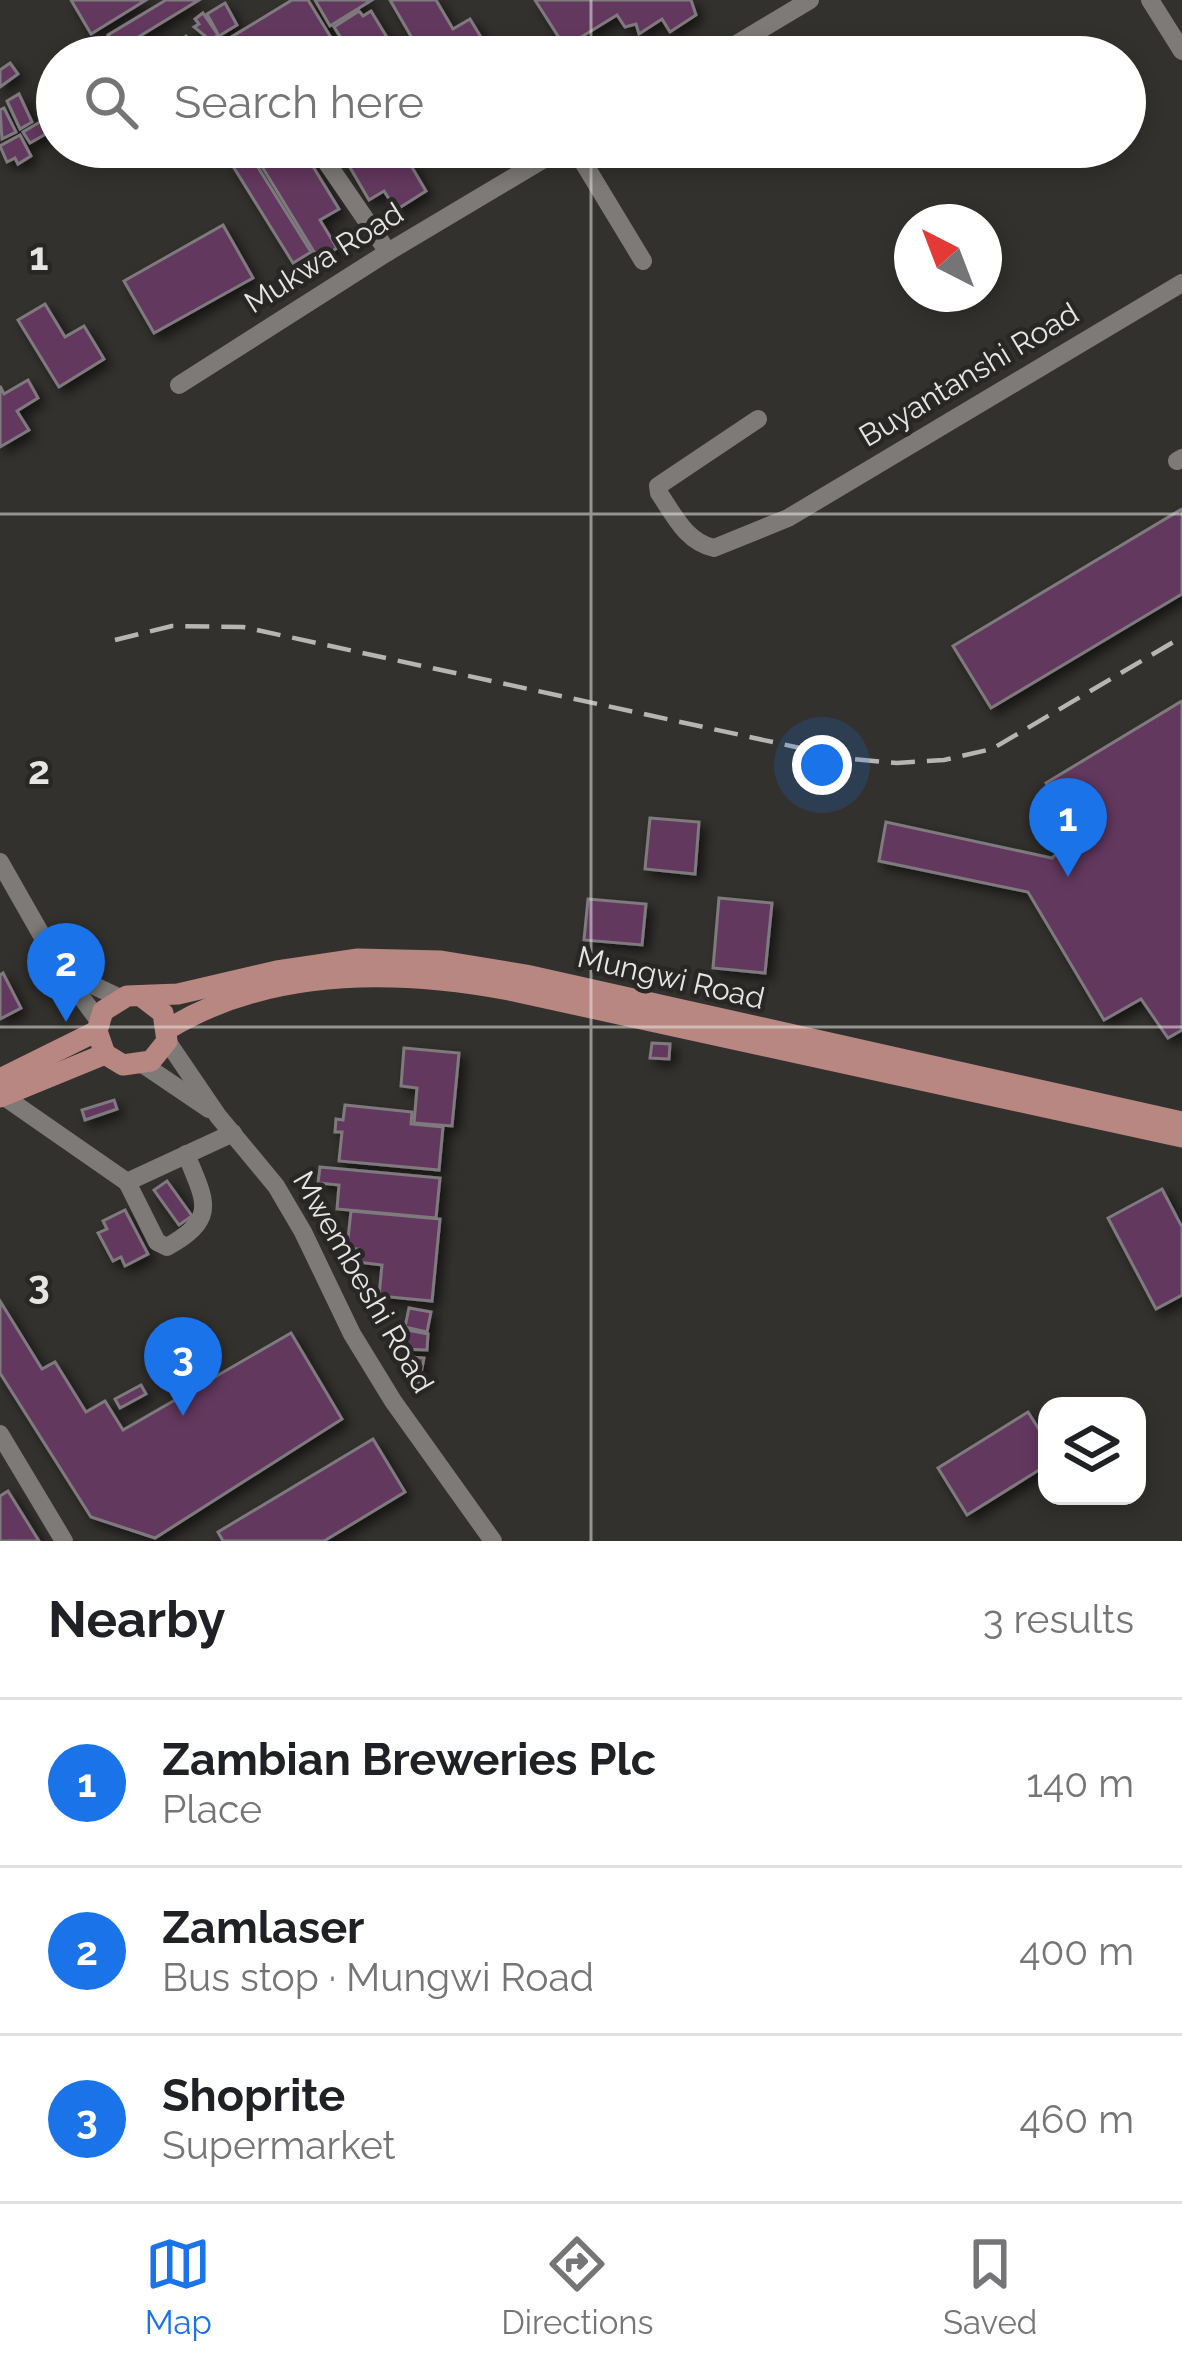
<!DOCTYPE html>
<meta charset="utf-8">
<style>
body{margin:0;font-family:Raleway,sans-serif;background:#f2f2f2;color:#202124}
.controls{position:absolute;right:36px;bottom:36px;display:grid;overflow:hidden;border-radius:24px;box-shadow:0 6px 18px #0003}
.controls button{width:108px;height:108px;display:grid;place-items:center;padding:0;border:0;border-bottom:3px solid #e0e0e0;background:#fff;color:#202124;font:60px sans-serif}
.compass{position:absolute;left:894px;top:204px;width:108px;height:108px;border-radius:50%;background:#fff;box-shadow:0 6px 18px #0003;rotate:318deg}
.you{position:absolute;left:822px;top:765px;width:42px;height:42px;margin:-30px;border:9px solid #fff;border-radius:50%;background:#1a73e8;box-shadow:0 0 0 18px #1a73e833}
.badge{display:grid;place-items:center;width:78px;height:78px;border-radius:50%;background:#1a73e8;color:#fff;font-size:39px;font-weight:700}
.pin{position:absolute;translate:-50% -99px;filter:drop-shadow(0 3px 6px #0008)}
.pin::after{content:'';position:absolute;top:63px;width:42px;height:36px;background:inherit;clip-path:polygon(0 0,100% 0,50% 100%)}
.list{margin:0;padding:0;list-style:none}
h2{display:flex;justify-content:space-between;align-items:center;height:156px;margin:0;padding:0 48px;font-size:51px}
h2 small{font-size:39px;font-weight:400;color:#757577}
.list li{display:grid;grid-template-columns:78px 1fr auto;gap:36px;align-items:center;box-sizing:border-box;height:168px;padding:0 48px;border-top:3px solid #e0e0e0}
.list b{display:block;font-size:45px;white-space:nowrap}
.list p{margin:0;font-size:39px;white-space:nowrap;color:#757577}
.list em{font-size:39px;font-style:normal;color:#757577}
.icon{flex:none;width:66px;height:66px;fill:none;stroke:currentColor;stroke-width:2;stroke-linecap:round;stroke-linejoin:round}
.map{position:relative;flex:none;width:1182px;height:1541px;overflow:hidden}
.search{position:absolute;background:#fff;box-shadow:0 6px 18px #0003;left:36px;right:36px;top:36px;height:132px;display:flex;align-items:center;gap:30px;box-sizing:border-box;padding:0 42px;border-radius:66px;color:#757577;font-size:45px}
.sheet{height:660px;background:#fff}
nav{display:flex;justify-content:space-around;align-items:center;box-sizing:border-box;height:168px;border-top:3px solid #e0e0e0;background:#fff;font-size:33px;color:#757577}
nav a{display:grid;justify-items:center;gap:6px}
nav .on{color:#1a73e8}
.map>svg:first-child{display:block}
</style>
<div class="map">
<svg width="1182" height="1541" viewBox="0 0 1182 1541">
<defs>
<filter id="shadow"><feDropShadow dx="5.5" dy="5.5" stdDeviation="6" flood-color="#0009"/></filter>
</defs>
<rect width="100%" height="100%" fill="#33312e"/>
<!-- building -->
<g fill="#63385e" stroke="#7e7a7d" stroke-width="3" filter="url(#shadow)">
<polygon points="71,0 146,0 91,34"/>
<polygon points="166,0 199,0 117,50 108,35"/>
<polygon points="292,0 308,0 338,49 324,57 226,57 236,51 228,39"/>
<polygon points="315,0 372,0 330,26"/>
<polygon points="390,0 436,0 453,29 470,19 493,57 423,57"/>
<polygon points="535,0 691,0 696,15 670,32 662,19 639,34 636,24 625,27 617,15 565,47"/>
<polygon points="225,3 237,25 219,36 207,14"/>
<polygon points="359,11 363,16 371,11 399,57 353,57 334,27"/>
<polygon points="203,13 218,35 210,40 194,27 199,24 195,19"/>
<polygon points="186,36 194,51 184,57 171,57 166,48"/>
<polygon points="10,63 18,74 0,87 0,70"/>
<polygon points="19,94 32,122 20,129 7,101"/>
<polygon points="4,108 16,132 2,139 0,110"/>
<polygon points="45,119 51,131 30,143 23,132"/>
<polygon points="20,135 31,156 18,164 15,158 7,162 0,146"/>
<polygon points="250,147 301,147 339,209 320,220 337,248 319,260"/>
<polygon points="338,147 400,147 426,191 396,210 384,191 369,200"/>
<polygon points="249,153 311,252 293,263 231,163"/>
<polygon points="223,225 253,278 154,333 124,281"/>
<polygon points="45,304 65,337 84,326 104,359 59,387 18,320"/>
<polygon points="28,380 38,398 17,411 29,430 0,447 0,386 4,394"/>
<polygon points="1182,509 1182,594 991,708 953,646"/>
<polygon points="1182,701 1182,1030 1168,1038 1141,999 1104,1020 1028,892 879,861 886,822 1052,858 1057,853 1048,838 1072,821 1046,783"/>
<polygon points="650,818 699,822 695,874 645,869"/>
<polygon points="719,898 772,903 765,973 713,968"/>
<polygon points="588,899 646,904 642,945 584,940"/>
<polygon points="3,973 21,1008 0,1019 0,975"/>
<polygon points="652,1043 670,1044 669,1059 650,1058"/>
<polygon points="404,1048 459,1053 452,1126 414,1123 417,1088 401,1086"/>
<polygon points="114,1100 117,1109 85,1120 82,1110"/>
<polygon points="345,1105 412,1112 411,1124 443,1127 439,1170 339,1161 342,1132 335,1132 336,1119 343,1120"/>
<polygon points="320,1167 440,1178 436,1218 337,1209 339,1185 318,1183"/>
<polygon points="167,1181 192,1216 179,1225 154,1190"/>
<polygon points="1162,1189 1182,1227 1182,1295 1156,1309 1108,1218"/>
<polygon points="125,1210 148,1254 125,1266 121,1257 113,1261 98,1233 107,1229 103,1221"/>
<polygon points="351,1211 440,1219 432,1301 379,1296 382,1265 357,1262 358,1249 347,1248"/>
<polygon points="0,1301 42,1369 55,1362 86,1412 105,1401 123,1430 291,1333 342,1419 155,1538 91,1517 0,1373"/>
<polygon points="409,1308 431,1312 427,1332 405,1327"/>
<polygon points="402,1329 428,1334 427,1350 400,1349"/>
<polygon points="399,1356 424,1358 419,1383 400,1363"/>
<polygon points="141,1385 146,1394 120,1408 115,1399"/>
<polygon points="1028,1412 1047,1442 1047,1465 967,1515 938,1468"/>
<polygon points="373,1439 405,1492 324,1541 223,1541 218,1532"/>
<polygon points="8,1491 39,1541 0,1541 0,1496"/>
</g>
<g fill="none" stroke-linecap="round" stroke-linejoin="round">
<!-- minor -->
<g stroke="#7d7a78" stroke-width="18">
<polyline points="1150,0 1182,51"/>
<polyline points="715,57 810,0"/>
<polyline points="316,147 388,252"/>
<polyline points="574,147 643,261"/>
<polyline points="179,385 388,252 564,147"/>
<path d="M 758,419 L 658,486 L 659,493 C 674,515 686,542 714,548 L 788,518 L 1182,283"/>
<polyline points="1177,461 1182,458"/>
<polyline points="0,862 62,971 99,1021"/>
<polyline points="67,973 120,998"/>
<polyline points="167,1041 218,1116 276,1186 303,1232 352,1334 393,1401 493,1541"/>
<polyline points="144,1065 209,1109"/>
<polyline points="3,1096 127,1182 233,1133"/>
<path d="M 127,1182 L 157,1242 L 167,1247 C 219,1218 205,1201 186,1154"/>
<polyline points="0,1434 64,1541"/>
</g>
<!-- major -->
<g stroke="#b88781" stroke-width="21">
<polyline points="142,997 163,1013 167,1041 151,1061 123,1065 105,1054 97,1031 103,1011 127,996 178,994 277,971 358,959 441,961 526,975 1182,1122"/>
<path d="M 168,1029 C 270,967 396,969 509,990 L 1182,1137"/>
<polyline points="0,1079 97,1031"/>
<polyline points="0,1097 105,1054"/>
</g>
<!-- rail -->
<polyline stroke="#b7b5b4" stroke-width="4.5" stroke-dasharray="24 12" stroke-linecap="butt" points="115,640 172,626 243,627 851,759 897,763 944,760 992,749 1182,637"/>
</g>
<!-- grid -->
<path fill="none" stroke="#e7e5e4" stroke-width="3" stroke-opacity="0.55" d="M 591,0 L 591,57M 591,147 L 591,1541M 0,514 L 1182,514M 0,1027 L 1182,1027"/>
<g text-anchor="middle" stroke-width="9" stroke-linejoin="round" paint-order="stroke">
<!-- street labels -->
<g font-size="30" fill="#e7e5e4" stroke="#292725">
<text transform="translate(324 258) rotate(-32)" y="10">Mukwa Road</text>
<text transform="translate(969 375) rotate(-31)" y="10">Buyantanshi Road</text>
<text transform="translate(671 978) rotate(13)" y="10">Mungwi Road</text>
<text transform="translate(363 1282) rotate(60)" y="10">Mwembeshi Road</text>
</g>
</g>
<g font-size="39" text-anchor="middle" font-weight="bold" fill="#e7e5e4" stroke="#292725" stroke-width="9" stroke-linejoin="round" paint-order="stroke">
<text x="39" y="270">1</text>
<text x="39" y="784">2</text>
<text x="39" y="1298">3</text>
</g>
</svg>
<div class="controls">
<button><svg class="icon" aria-label="layers" viewBox="0 0 24 24"><path d="M12 4l9 5-9 5-9-5zM3 14l9 5 9-5"/></svg></button>
</div>
<svg class="compass" viewBox="-18 -18 36 36"><path d="M0-13l5 13h-10z" fill="#e53935"/><path d="M0 13l5-13h-10z" fill="#757577"/></svg>
<div class="you"></div>
<div class="pin badge" style="left:1068px;top:877px">1</div>
<div class="pin badge" style="left:66px;top:1022px">2</div>
<div class="pin badge" style="left:183px;top:1416px">3</div>
<div class="search"><svg class="icon" aria-label="search" viewBox="0 0 24 24"><circle cx="10" cy="10" r="6"/><path d="M15 15l6 6"/></svg>Search here</div>
</div>
<section class="sheet">
<h2>Nearby<small>3 results</small></h2>
<ul class="list">
<li><span class="badge">1</span><div><b>Zambian Breweries Plc</b><p>Place</p></div><em>140 m</em></li>
<li><span class="badge">2</span><div><b>Zamlaser</b><p>Bus stop · Mungwi Road</p></div><em>400 m</em></li>
<li><span class="badge">3</span><div><b>Shoprite</b><p>Supermarket</p></div><em>460 m</em></li>
</ul>
</section>
<nav>
<a class="on"><svg class="icon" aria-label="map" viewBox="0 0 24 24"><path d="M3 6l6-2 6 2 6-2v14l-6 2-6-2-6 2zM9 4v14M15 6v14"/></svg>Map</a>
<a><svg class="icon" aria-label="directions" viewBox="0 0 24 24"><path d="M12 3l9 9-9 9-9-9zM9 14v-3h6M13 9l2 2-2 2"/></svg>Directions</a>
<a><svg class="icon" aria-label="saved" viewBox="0 0 24 24"><path d="M7 4h10v16l-5-4-5 4z"/></svg>Saved</a>
</nav>
